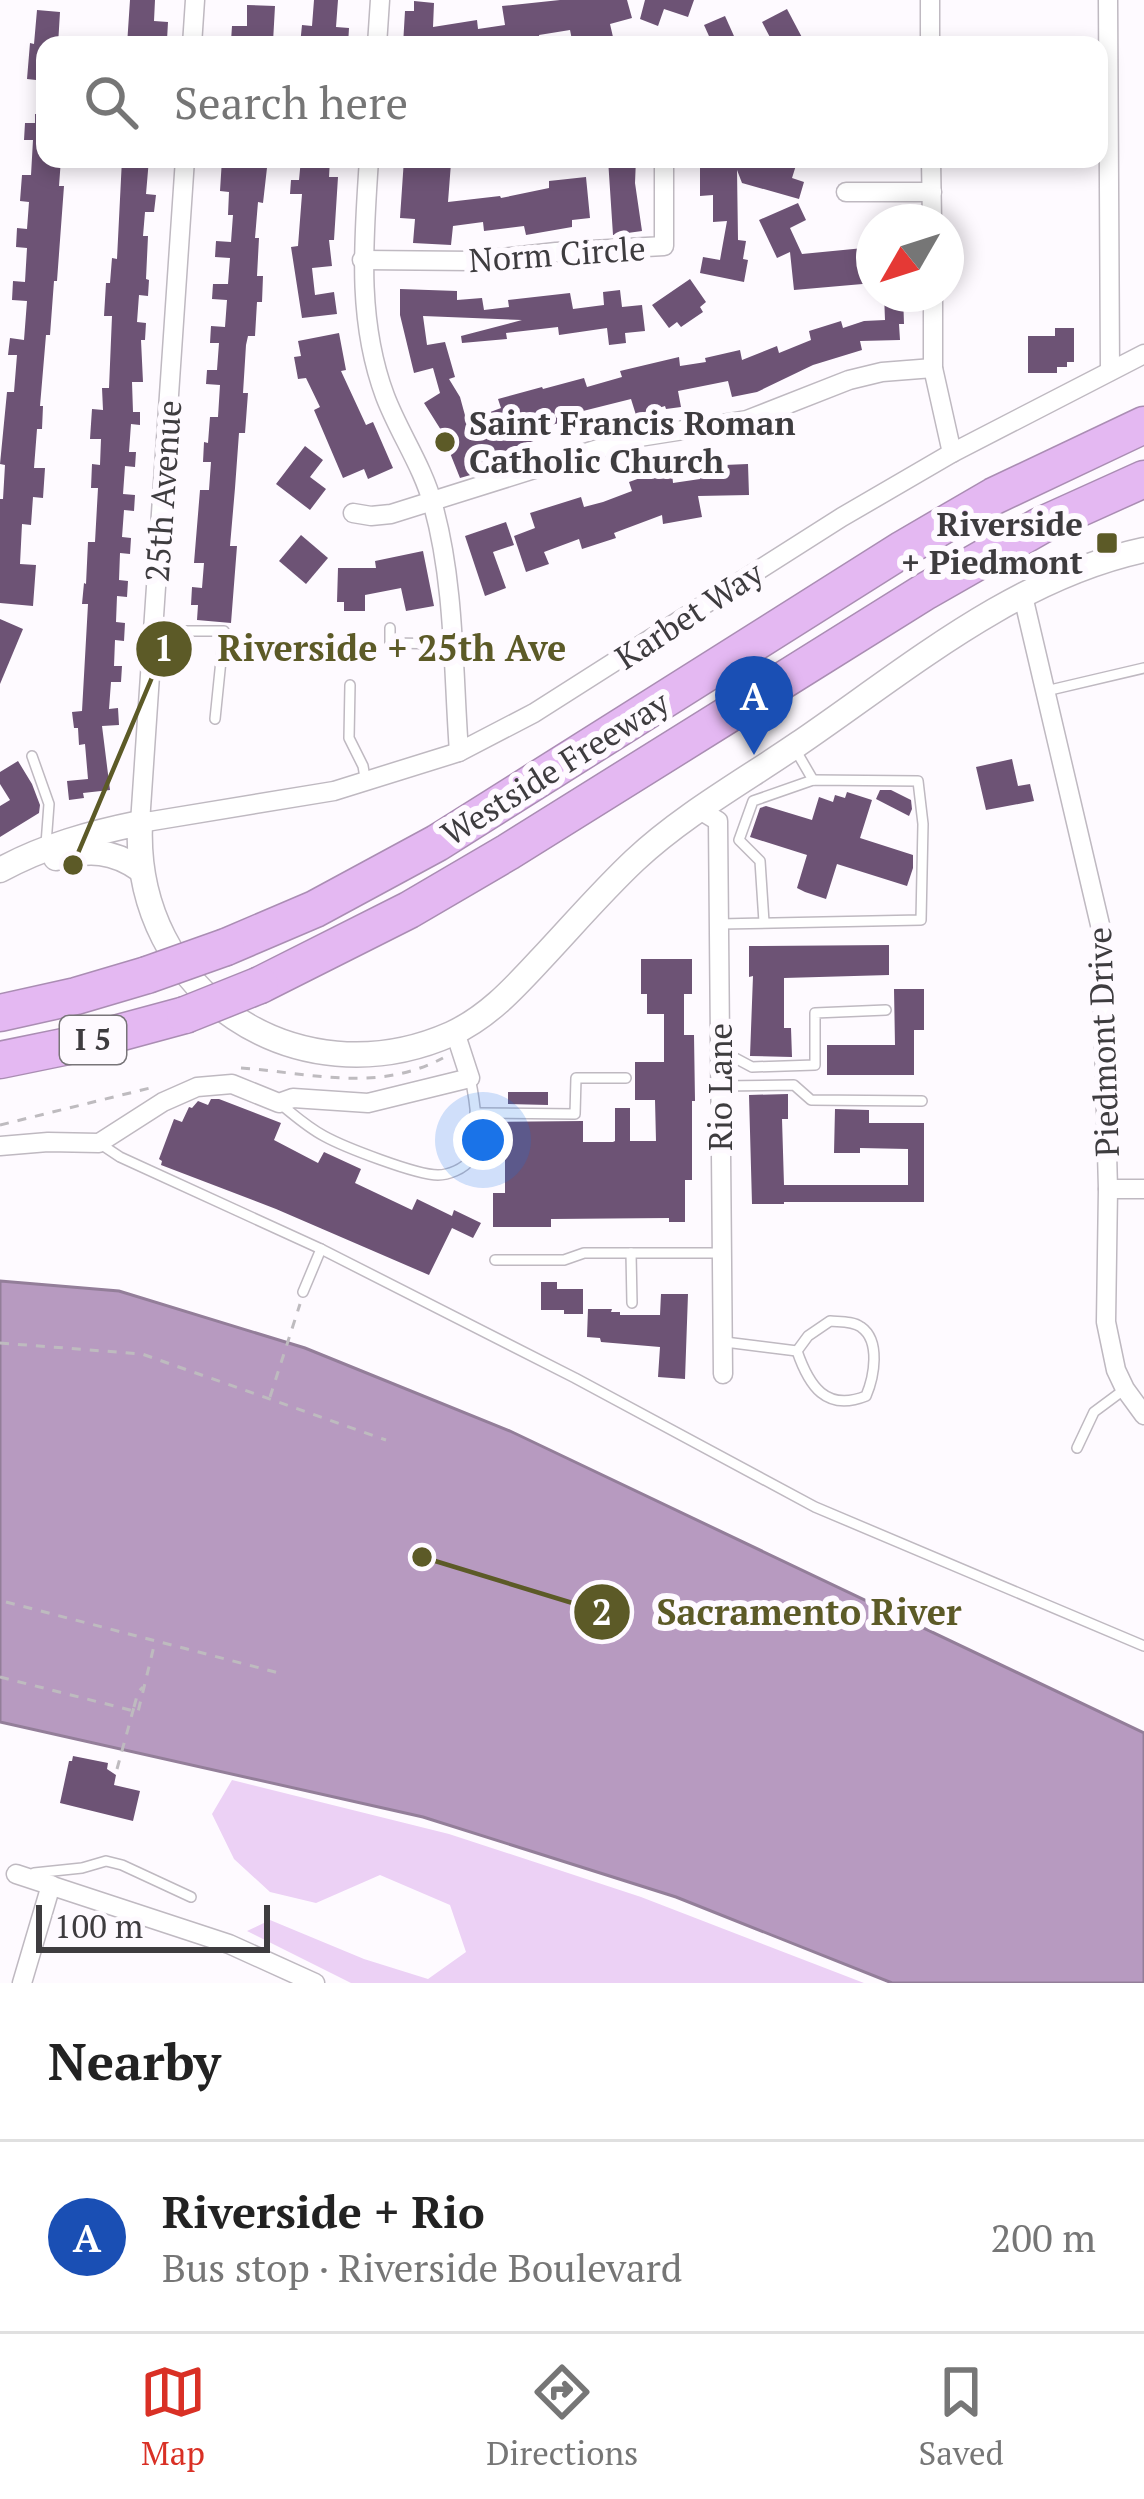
<!DOCTYPE html>
<meta charset="utf-8">
<style>
body{margin:0;font-family:"PT Serif",serif;background:#f2f2f2;color:#222}
.compass{position:absolute;left:856px;top:204px;width:108px;height:108px;border-radius:50%;background:#fff;box-shadow:0 6px 18px #0003;rotate:231deg}
.scale{position:absolute;left:36px;bottom:30px;width:234px;box-sizing:border-box;padding-left:12px;border:6px solid #3e3c3f;border-top:0;font-size:33px;line-height:42px;white-space:nowrap;color:#3e3c3f;-webkit-text-stroke:9px #fefaff;paint-order:stroke}
.you{position:absolute;left:483px;top:1140px;width:42px;height:42px;margin:-30px;border:9px solid #fff;border-radius:50%;background:#1a73e8;box-shadow:0 0 0 18px #1a73e833}
.badge{display:grid;place-items:center;width:78px;height:78px;border-radius:50%;background:#d93025;color:#fff;font-size:39px;font-weight:700}
.pin{position:absolute;translate:-50% -99px;filter:drop-shadow(0 3px 6px #0008)}
.pin::after{content:'';position:absolute;top:63px;width:42px;height:36px;background:inherit;clip-path:polygon(0 0,100% 0,50% 100%)}
.list{margin:0;padding:0;list-style:none}
h2{display:flex;justify-content:space-between;align-items:center;height:156px;margin:0;padding:0 48px;font-size:51px}
h2 small{font-size:39px;font-weight:400;color:#767676}
.list li{display:grid;grid-template-columns:78px 1fr auto;gap:36px;align-items:center;box-sizing:border-box;height:192px;padding:0 48px;border-top:3px solid #e0e0e0}
.list b{display:block;font-size:45px;white-space:nowrap}
.list p{margin:0;font-size:39px;white-space:nowrap;color:#767676}
.list em{font-size:39px;font-style:normal;color:#767676}
.icon{flex:none;width:66px;height:66px;fill:none;stroke:currentColor;stroke-width:2;stroke-linecap:round;stroke-linejoin:round}
.map{position:relative;flex:none;width:1144px;height:1983px;overflow:hidden}
.search{position:absolute;background:#fff;box-shadow:0 6px 18px #0003;left:36px;right:36px;top:36px;height:132px;display:flex;align-items:center;gap:30px;box-sizing:border-box;padding:0 42px;border-radius:24px;color:#767676;font-size:45px}
.sheet{height:348px;background:#fff}
nav{display:flex;justify-content:space-around;align-items:center;box-sizing:border-box;height:168px;border-top:3px solid #e0e0e0;background:#fff;font-size:33px;color:#767676}
nav a{display:grid;justify-items:center;gap:6px}
nav .on{color:#d93025}
.map>svg:first-child{display:block}
</style>
<div class="map">
<svg width="1144" height="1983" viewBox="0 0 1144 1983">
<rect width="100%" height="100%" fill="#fefaff"/>
<!-- green -->
<polygon fill="#ecd1f5" points="232,1780 449,1834 641,1897 864,1983 351,1983 247,1931 270,1920 364,1959 428,1979 466,1952 450,1905 380,1875 316,1903 270,1892 234,1859 212,1814"/>
<!-- water -->
<polygon fill="#b79ac0" stroke="#937e99" stroke-width="3" points="0,1281 119,1291 305,1348 510,1431 1144,1733 1144,1983 892,1983 676,1897 423,1817 0,1722"/>
<!-- building -->
<g fill="#6d5375">
<polygon points="130,0 155,0 154,21 168,22 167,40 152,39 152,45 127,45"/>
<polygon points="314,0 338,0 336,27 349,28 348,45 300,45 302,25 312,26"/>
<polygon points="560,0 627,0 632,18 610,24 613,37 573,45 570,30 539,35 540,41 518,45 403,45 405,11 414,11 414,1 434,3 433,27 477,20 478,29 505,25 502,6"/>
<polygon points="645,0 694,0 688,17 664,9 658,26 640,19"/>
<polygon points="247,5 275,6 273,42 231,41 232,26 247,26"/>
<polygon points="787,9 806,45 774,45 762,22"/>
<polygon points="37,10 60,12 58,45 45,45 45,81 27,79 30,43 34,44"/>
<polygon points="725,16 738,45 713,45 704,25"/>
<polygon points="35,114 45,114 45,159 61,159 59,186 64,186 57,281 54,281 50,335 46,335 40,406 43,406 42,429 37,429 34,468 45,468 43,498 33,497 31,525 22,524 20,564 36,565 33,606 0,603 0,499 3,499 5,465 0,464 7,392 14,392 17,355 8,355 10,338 24,340 27,301 12,300 13,281 25,282 27,248 16,247 17,228 27,229 29,202 20,201 22,175 31,175 33,140 24,140 25,123 35,123"/>
<polygon points="122,159 149,159 146,194 156,195 154,212 145,212 143,236 148,236 146,279 149,280 148,296 139,295 137,322 146,323 145,340 141,340 143,382 132,382 133,412 140,412 140,425 131,424 129,452 136,452 135,467 125,466 123,494 135,495 134,511 124,510 122,537 131,538 130,554 120,553 119,580 128,581 127,597 117,596 116,622 125,623 124,641 115,640 114,666 122,666 121,682 111,682 109,709 118,708 119,725 102,726 110,790 83,793 84,798 69,800 67,781 88,779 85,744 79,745 78,728 74,728 72,712 82,711 88,604 82,604 84,583 86,584 88,542 95,542 98,488 91,488 92,464 100,465 101,439 90,439 92,409 103,410 102,388 109,388 112,316 104,316 106,283 110,283 112,258 117,259"/>
<polygon points="222,159 268,159 263,203 258,202 255,238 259,238 257,276 263,276 262,302 257,302 255,336 248,336 246,345 243,393 248,393 245,433 239,433 235,488 230,546 237,546 231,623 197,620 198,605 191,605 192,587 202,588 204,563 194,563 200,490 209,490 211,462 203,462 204,442 208,443 210,417 218,417 220,385 206,384 207,370 217,370 219,343 210,343 211,326 225,327 227,300 212,299 213,284 228,284 230,258 215,257 216,241 231,242 233,215 228,215 229,192 220,191"/>
<polygon points="301,159 330,159 329,177 338,177 334,240 329,240 332,266 312,268 315,295 334,292 337,314 302,318 291,247 298,246 302,194 290,194 291,180 299,180"/>
<polygon points="404,159 451,163 448,202 500,196 501,198 549,188 549,181 586,177 590,218 572,220 572,227 526,235 524,226 484,231 483,222 453,226 451,245 413,243 415,219 400,218"/>
<polygon points="608,159 636,159 635,183 642,231 613,235"/>
<polygon points="700,159 798,159 792,178 804,182 799,199 742,183 737,170 738,240 746,241 743,259 748,260 744,282 700,273 703,257 720,260 727,221 713,222 713,195 700,196"/>
<polygon points="798,203 806,220 790,228 802,254 874,247 874,283 794,290 790,252 777,258 759,220"/>
<polygon points="690,279 706,302 700,307 703,312 681,327 677,322 669,328 652,305"/>
<polygon points="400,289 457,291 457,300 482,298 484,310 509,307 508,300 570,293 573,309 604,305 603,292 620,290 622,307 642,305 645,331 625,333 626,343 609,345 607,328 559,335 558,327 506,333 507,339 462,343 461,336 522,320 423,316 427,345 445,342 455,377 449,379 460,397 469,430 478,428 477,417 501,408 498,399 542,387 543,389 584,378 587,387 622,377 620,371 679,357 680,366 706,362 705,358 740,350 742,360 777,346 779,353 811,340 809,331 841,321 843,328 864,321 885,320 884,294 903,294 904,324 899,324 900,340 860,341 862,350 813,365 757,392 732,397 728,381 678,391 681,407 666,409 665,406 636,415 631,399 583,411 588,430 570,435 566,421 537,429 539,439 494,455 495,459 479,466 481,472 460,478 448,448 451,446 424,403 440,393 433,368 414,373 400,315"/>
<polygon points="1055,328 1074,328 1074,362 1067,362 1067,367 1057,367 1057,373 1028,373 1028,336 1055,336"/>
<polygon points="339,333 346,370 341,371 366,425 373,422 393,468 368,479 364,469 343,478 314,410 320,407 306,378 298,379 294,357 301,356 298,341"/>
<polygon points="305,446 323,460 310,477 326,489 310,510 276,484"/>
<polygon points="748,464 749,495 698,496 702,517 663,524 662,515 614,533 616,538 582,549 579,539 544,552 549,564 526,572 514,536 535,528 530,513 581,497 584,507 603,502 632,491 629,482 643,477 672,472 673,483 700,479 700,466"/>
<polygon points="506,522 514,545 493,552 506,588 485,596 465,536"/>
<polygon points="301,535 328,558 306,584 279,561"/>
<polygon points="423,551 434,606 406,611 401,588 365,595 365,611 344,611 344,602 337,602 338,568 376,568 375,561"/>
<polygon points="0,619 23,629 0,684"/>
<polygon points="1012,759 1018,786 1030,784 1034,801 986,810 976,767"/>
<polygon points="18,761 32,784 40,805 39,813 0,837 0,806 10,800 0,784 0,772"/>
<polygon points="880,790 891,790 911,800 912,809 909,816 876,799"/>
<polygon points="847,792 872,800 860,838 913,855 913,868 907,886 837,864 826,899 805,892 797,888 807,855 750,837 760,808 766,806 812,820 819,797 833,802 835,795 845,798"/>
<polygon points="889,945 889,975 784,978 784,1028 791,1028 792,1057 750,1056 753,976 749,977 749,946"/>
<polygon points="641,959 692,959 692,994 684,994 684,1035 694,1035 695,1101 692,1101 692,1180 685,1180 685,1222 669,1222 669,1218 551,1219 551,1227 493,1227 493,1193 505,1193 505,1133 497,1133 497,1122 583,1121 583,1142 613,1142 615,1141 615,1108 630,1108 630,1141 656,1141 655,1100 635,1100 635,1062 664,1062 664,1014 647,1014 647,994 641,994"/>
<polygon points="894,989 924,989 924,1030 914,1030 914,1075 827,1075 827,1045 895,1045"/>
<polygon points="508,1092 548,1092 548,1105 508,1104"/>
<polygon points="788,1094 788,1119 782,1119 784,1185 908,1185 908,1149 860,1148 860,1153 834,1153 835,1109 869,1110 869,1123 924,1123 924,1202 784,1202 784,1204 752,1204 749,1095"/>
<polygon points="211,1099 219,1099 281,1123 274,1140 318,1163 324,1152 361,1169 355,1183 412,1210 417,1199 452,1216 454,1210 481,1223 473,1238 452,1228 429,1275 276,1209 161,1165 162,1161 159,1159 174,1119 182,1122 189,1107 192,1108 198,1101 208,1105"/>
<polygon points="541,1282 557,1282 557,1289 583,1289 583,1314 564,1314 564,1310 541,1310"/>
<polygon points="661,1294 688,1294 685,1379 658,1377 660,1347 601,1342 600,1338 587,1337 588,1309 612,1309 611,1312 620,1312 620,1315 660,1315"/>
<polygon points="73,1756 108,1763 107,1769 116,1775 114,1785 140,1791 133,1821 60,1803 69,1761 72,1761"/>
</g>
<g fill="none" stroke-linecap="round" stroke-linejoin="round">
<!-- service casing -->
<g stroke="#bfb9c1" stroke-width="12">
<g id="service">
<polyline points="390,628 390,643 451,644"/>
<polyline points="154,631 224,631 215,719"/>
<polyline points="350,685 349,738 363,766 366,783"/>
<polyline points="1046,691 1144,668"/>
<polyline points="795,749 813,780"/>
<polyline points="32,756 49,804 46,844"/>
<polyline points="720,924 921,920 923,824 918,781 813,780 753,801 739,840 760,861 764,922"/>
<polyline points="720,1050 752,1067 815,1065 815,1013 886,1010"/>
<polyline points="720,1086 794,1085 811,1100 922,1101"/>
<path d="M 279,1103 C 293,1114 307,1127 324,1136 C 344,1147 416,1175 438,1175 C 448,1175 464,1169 470,1160 C 482,1144 474,1096 470,1078"/>
<polyline points="475,1113 575,1114 576,1078 626,1078"/>
<polyline points="99,1143 120,1157 321,1249 575,1378 815,1507 1144,1646"/>
<polyline points="631,1253 632,1303"/>
<polyline points="495,1260 564,1260 584,1253 721,1253"/>
<polyline points="303,1292 321,1249"/>
<path d="M 830,1321 C 840,1322 853,1321 861,1327 C 881,1341 874,1377 866,1396 C 826,1412 809,1386 797,1351 L 808,1336 Z"/>
<polyline points="725,1342 797,1351"/>
<polyline points="1077,1448 1094,1412 1125,1389"/>
<polyline points="34,1873 82,1868 106,1861 122,1865 191,1897"/>
</g>
</g>
<!-- minor casing -->
<g stroke="#bfb9c1" stroke-width="21">
<g id="minor">
<polyline points="930,0 930,45"/>
<polyline points="1108,0 1110,371"/>
<polyline points="192,45 195,0"/>
<polyline points="377,45 380,0"/>
<polyline points="185,159 140,823 334,791 459,752 534,713 842,517 952,453 1144,354"/>
<path d="M 369,159 C 364,239 356,318 385,396 C 399,433 423,467 433,505 C 455,584 453,671 459,752"/>
<polyline points="931,159 932,222"/>
<polyline points="846,192 932,192"/>
<polyline points="362,260 475,261 556,252 664,246 664,159"/>
<polyline points="933,294 933,368 952,453"/>
<polyline points="353,513 371,516 391,514 633,438 747,420 849,380 882,372 933,368"/>
<polyline points="1023,596 1101,929 1108,1189 1106,1322 1116,1370 1125,1389 1144,1415"/>
<polyline points="700,810 718,821 723,1374"/>
<polyline points="0,1146 48,1142 99,1143 163,1102 197,1087 232,1084 279,1103 293,1098 368,1103 470,1078 455,1032"/>
<polyline points="1108,1189 1144,1189"/>
<polyline points="16,1874 229,1944 315,1983"/>
<polyline points="22,1983 51,1885"/>
</g>
</g>
<!-- tertiary casing -->
<g stroke="#bfb9c1" stroke-width="27">
<g id="tertiary">
<path d="M 56,858 C 89,849 113,850 141,870"/>
<path d="M 0,870 C 44,846 91,833 140,823 C 132,993 297,1102 451,1034 C 488,1017 514,988 541,959 C 572,926 602,891 635,860 C 683,815 744,781 798,744 C 905,671 1014,578 1144,550"/>
</g>
</g>
<!-- motorway casing -->
<g stroke="#aa8db3" stroke-width="39">
<g id="motorway">
<polyline points="226,947 315,909 437,843 903,549 994,496 1144,425"/>
<polyline points="260,985 409,910 508,852 926,591 1040,526 1144,479"/>
<polyline points="0,1013 76,996 147,975"/>
<polyline points="0,1060 78,1044 185,1015"/>
</g>
</g>
<!-- path -->
<g stroke="#bebbbf" stroke-width="3" stroke-dasharray="9 9" stroke-linecap="butt">
<path d="M 241,1068 C 311,1073 377,1093 443,1058"/>
<polyline points="0,1125 150,1088"/>
<polyline points="0,1343 142,1354 386,1440"/>
<polyline points="270,1397 300,1304"/>
<polyline points="6,1602 283,1674"/>
<polyline points="0,1677 138,1712 154,1646"/>
<polyline points="134,1707 138,1692 143,1687"/>
</g>
<!-- service -->
<use href="#service" stroke="#fff" stroke-width="9"/>
<!-- minor -->
<use href="#minor" stroke="#fff" stroke-width="18"/>
<!-- tertiary -->
<use href="#tertiary" stroke="#fff" stroke-width="24"/>
<!-- motorway -->
<use href="#motorway" stroke="#e4b8f2" stroke-width="36"/>
<!-- motorway-bridge casing -->
<g stroke="#aa8db3" stroke-width="39" stroke-linecap="butt">
<g id="motorway-bridge">
<polyline points="147,975 226,947"/>
<polyline points="185,1015 260,985"/>
</g>
</g>
<!-- path-bridge -->
<polyline stroke="#bebbbf" stroke-width="3" stroke-dasharray="9 9" stroke-linecap="butt" points="117,1769 134,1707"/>
<!-- motorway-bridge -->
<use href="#motorway-bridge" stroke="#e4b8f2" stroke-width="36"/>
</g>
<!-- markers -->
<g fill="#5c5a27" stroke="#fefaff" stroke-width="4.5">
<circle cx="445" cy="442" r="12"/>
<rect x="1095" y="531" width="24" height="24" rx="6"/>
</g>
<g text-anchor="middle" stroke-width="12" stroke-linejoin="round" paint-order="stroke">
<!-- shield labels -->
<rect fill="#fefaff" stroke="#787579" stroke-width="3" x="60" y="1016" width="66" height="48" rx="9"/>
<g font-size="30" font-weight="bold" fill="#3e3c3f">
<text x="93" y="1050">I 5</text>
</g>
<!-- street labels -->
<g font-size="33" fill="#3e3c3f" stroke="#fefaff">
<text transform="translate(557 254) rotate(-4)" y="12">Norm Circle</text>
<text transform="translate(163 491) rotate(-86)" y="12">25th Avenue</text>
<text transform="translate(689 615) rotate(-33)" y="12">Karbet Way</text>
<text transform="translate(555 768) rotate(-32)" y="12">Westside Freeway</text>
<text transform="translate(1103 1042) rotate(-92)" y="12">Piedmont Drive</text>
<text transform="translate(720 1087) rotate(-90)" y="12">Rio Lane</text>
</g>
<!-- poi labels -->
<g font-size="33" font-weight="bold" fill="#3e3c3f" stroke="#fefaff" text-anchor="start">
<text x="469" y="435">Saint Francis Roman<tspan x="469" dy="38">Catholic Church</tspan></text>
<text x="1083" y="536" text-anchor="end">Riverside<tspan x="1083" dy="38">+ Piedmont</tspan></text>
</g>
</g>
<!-- callouts -->
<path fill="none" stroke="#5c5a27" stroke-width="4.5" d="M73 865L164 649M422 1557L602 1612"/>
<g fill="#5c5a27" stroke="#fefaff" stroke-width="4.5">
<circle cx="73" cy="865" r="12"/>
<circle cx="422" cy="1557" r="12"/>
<circle cx="164" cy="649" r="30"/>
<circle cx="602" cy="1612" r="30"/>
</g>
<g font-size="36" text-anchor="middle" font-weight="bold" fill="#fff">
<text x="164" y="661">1</text>
<text x="602" y="1625">2</text>
</g>
<g font-size="36" text-anchor="middle" font-weight="bold" fill="#5c5a27" stroke="#fefaff" stroke-width="12" stroke-linejoin="round" paint-order="stroke">
<text x="392" y="661">Riverside + 25th Ave</text>
<text x="809" y="1625">Sacramento River</text>
</g>
</svg>
<svg class="compass" viewBox="-18 -18 36 36"><path d="M0-13l5 13h-10z" fill="#e53935"/><path d="M0 13l5-13h-10z" fill="#767676"/></svg>
<div class="scale">100 m</div>
<div class="you"></div>
<div class="pin badge" style="left:754px;top:755px;background:#1a4fb4">A</div>
<div class="search"><svg class="icon" aria-label="search" viewBox="0 0 24 24"><circle cx="10" cy="10" r="6"/><path d="M15 15l6 6"/></svg>Search here</div>
</div>
<section class="sheet">
<h2>Nearby<small></small></h2>
<ul class="list">
<li><span class="badge" style="background:#1a4fb4">A</span><div><b>Riverside + Rio</b><p>Bus stop · Riverside Boulevard</p></div><em>200 m</em></li>
</ul>
</section>
<nav>
<a class="on"><svg class="icon" aria-label="map" viewBox="0 0 24 24"><path d="M3 6l6-2 6 2 6-2v14l-6 2-6-2-6 2zM9 4v14M15 6v14"/></svg>Map</a>
<a><svg class="icon" aria-label="directions" viewBox="0 0 24 24"><path d="M12 3l9 9-9 9-9-9zM9 14v-3h6M13 9l2 2-2 2"/></svg>Directions</a>
<a><svg class="icon" aria-label="saved" viewBox="0 0 24 24"><path d="M7 4h10v16l-5-4-5 4z"/></svg>Saved</a>
</nav>
